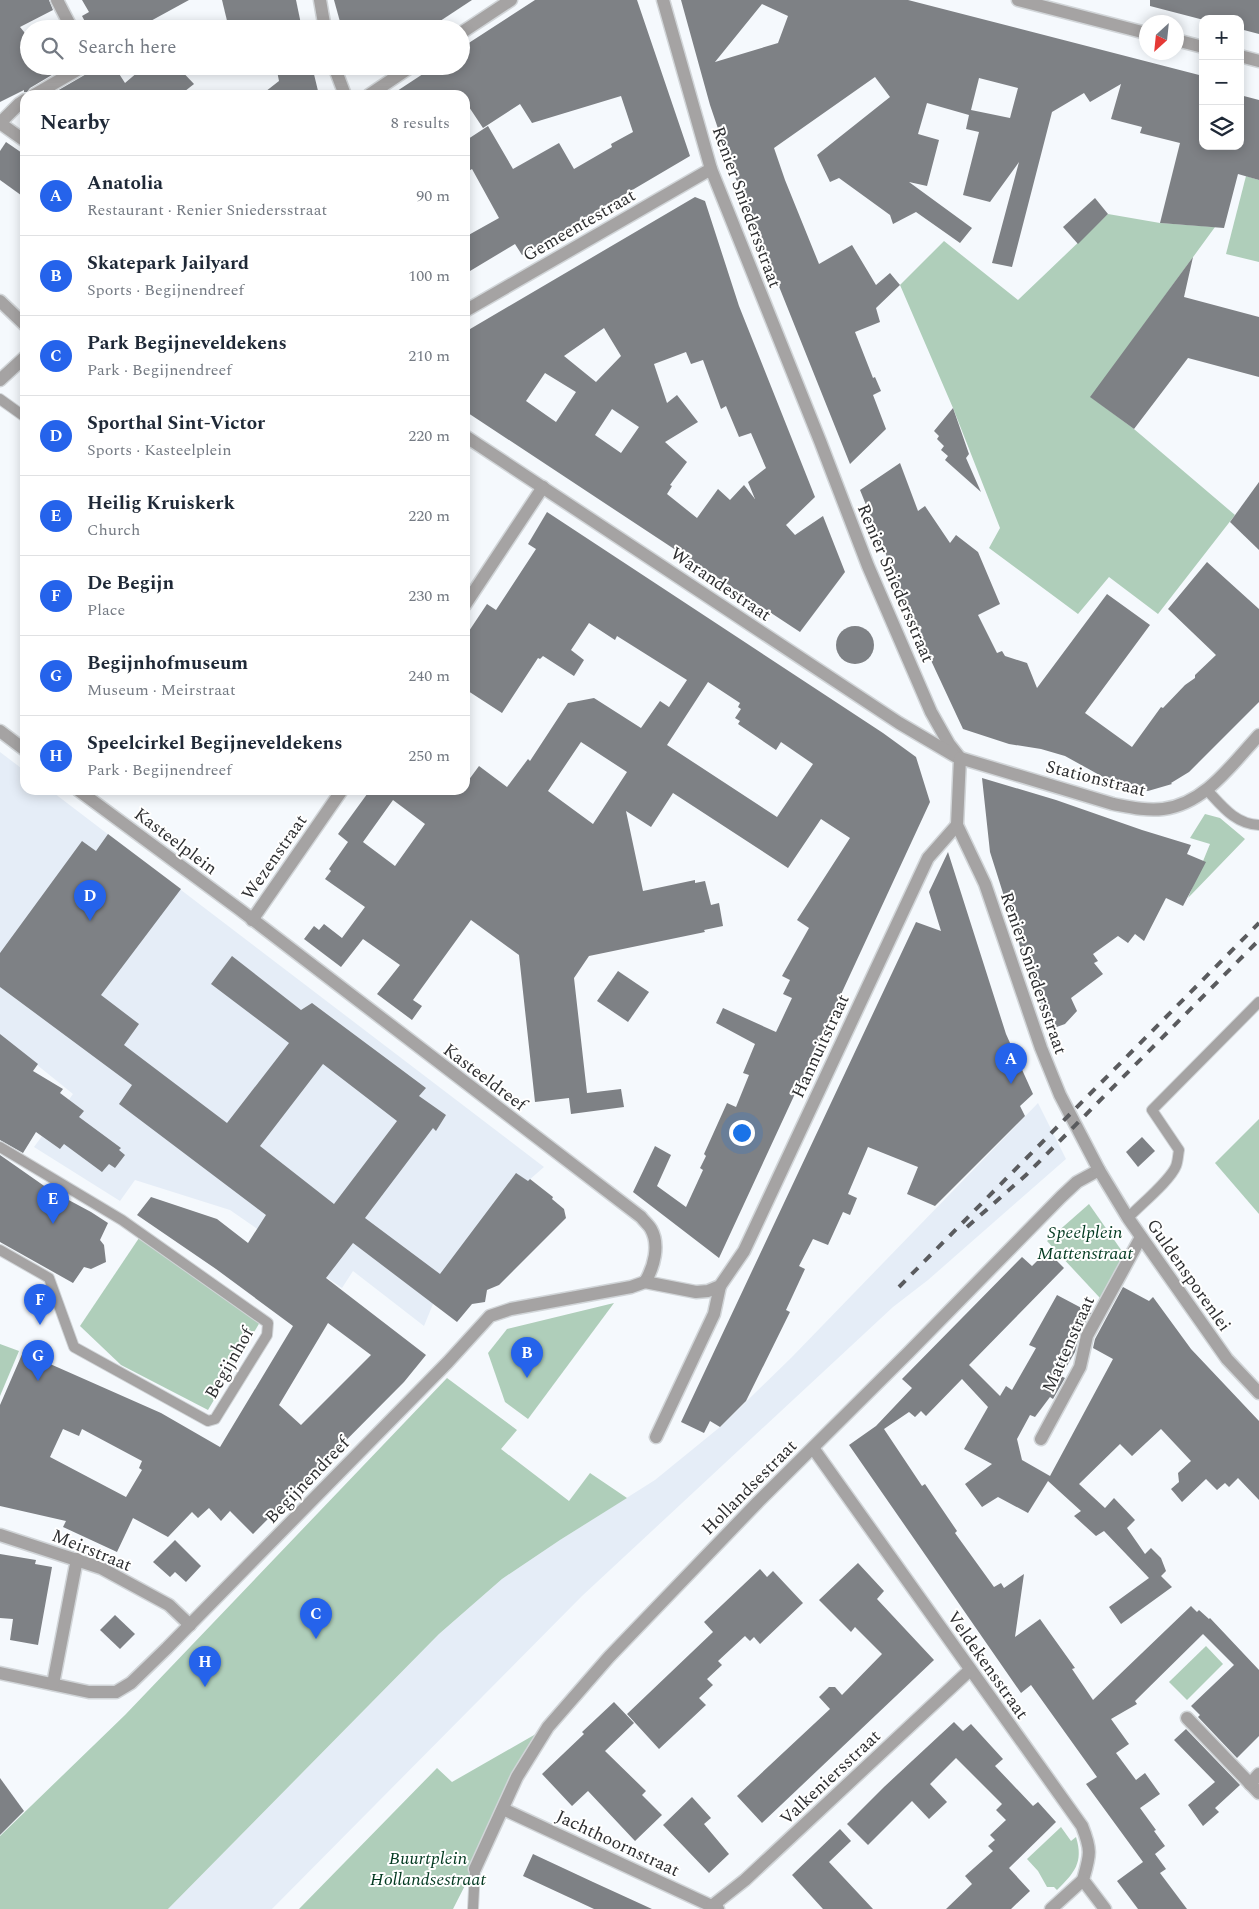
<!DOCTYPE html>
<meta charset="utf-8">
<style>
body{margin:0;font-family:Spectral,serif;background:#f6f6f7;color:#1f2937}
.controls{position:absolute;right:15px;top:15px;display:grid;overflow:hidden;border-radius:10px;box-shadow:0 2px 12px #0003}
.controls button{width:45px;height:45px;display:grid;place-items:center;padding:0;border:0;border-bottom:1px solid #e0e1e3;background:#fff;color:#1f2937;font:25px sans-serif}
.compass{position:absolute;left:1139px;top:15px;width:45px;height:45px;border-radius:50%;background:#fff;box-shadow:0 2px 12px #0003;rotate:207deg}
.you{position:absolute;left:741px;top:1132px;width:18px;height:18px;margin:-12px;border:4px solid #fff;border-radius:50%;background:#1a73e8;box-shadow:0 0 0 8px #1a73e833}
.badge{display:grid;place-items:center;width:32px;height:32px;border-radius:50%;background:#2563eb;color:#fff;font-size:16px;font-weight:700}
.pin{position:absolute;translate:-50% -41px;filter:drop-shadow(0 1px 2px #0008)}
.pin::after{content:'';position:absolute;top:26px;width:18px;height:15px;background:inherit;clip-path:polygon(0 0,100% 0,50% 100%)}
.list{margin:0;padding:0;list-style:none}
h2{display:flex;justify-content:space-between;align-items:center;height:65px;margin:0;padding:0 20px;font-size:21px}
h2 small{font-size:16px;font-weight:400;color:#747a83}
.list li{display:grid;grid-template-columns:32px 1fr auto;gap:15px;align-items:center;box-sizing:border-box;height:80px;padding:0 20px;border-top:1px solid #e0e1e3}
.list b{display:block;font-size:19px;white-space:nowrap}
.list p{margin:0;font-size:16px;white-space:nowrap;color:#747a83}
.list em{font-size:16px;font-style:normal;color:#747a83}
.icon{flex:none;width:28px;height:28px;fill:none;stroke:currentColor;stroke-width:2;stroke-linecap:round;stroke-linejoin:round}
.map{position:relative;flex:none;width:1259px;height:1909px;overflow:hidden}
.search{position:absolute;background:#fff;box-shadow:0 2px 12px #0003;left:20px;top:20px;width:450px;height:55px;display:flex;align-items:center;gap:12px;box-sizing:border-box;padding:0 18px;border-radius:28px;color:#747a83;font-size:19px}
.panel{position:absolute;background:#fff;box-shadow:0 2px 12px #0003;left:20px;top:90px;width:450px;height:705px;border-radius:15px}
.map>svg:first-child{display:block}
</style>
<div class="map">
<svg width="1259" height="1909" viewBox="0 0 1259 1909">
<rect width="100%" height="100%" fill="#f5f9fd"/>
<!-- built -->
<g fill="#e5edf7">
<polygon points="0,752 25,771 25,790 50,790 544,1167 528,1181 433,1304 424,1326 353,1271 342,1288 230,1210 135,1180 120,1201 34,1147 73,1094 0,1035"/>
<polygon points="1038,1103 1066,1159 928,1280 893,1307 582,1596 272,1909 168,1909 439,1634 502,1579 560,1540 655,1480 720,1427 792,1357"/>
</g>
<!-- green -->
<g fill="#afceba">
<polygon points="1246,176 1259,180 1259,262 1226,254"/>
<polygon points="1108,214 1160,223 1215,227 1091,397 1134,429 1235,515 1158,614 1109,577 1078,614 989,548 1000,528 953,408 900,285 944,241 1018,300"/>
<polygon points="1205,814 1220,818 1245,839 1188,898 1210,844 1190,838"/>
<polygon points="1259,1119 1259,1214 1215,1163"/>
<polygon points="1089,1204 1124,1254 1100,1298 1047,1241"/>
<polygon points="139,1238 260,1322 208,1410 121,1365 80,1326"/>
<polygon points="614,1303 528,1419 505,1402 488,1353 507,1329"/>
<polygon points="0,1344 19,1351 0,1396"/>
<polygon points="447,1378 517,1430 501,1449 569,1501 590,1473 627,1498 560,1540 502,1579 439,1634 168,1909 0,1909 0,1836 125,1715"/>
<polygon points="1206,1646 1223,1664 1187,1700 1169,1682"/>
<polygon points="548,1727 503,1811 453,1909 299,1909 437,1768 452,1782"/>
<path d="M 1061,1827 L 1071,1841 L 1076,1837 C 1084,1863 1074,1873 1057,1890 L 1054,1887 L 1047,1887 L 1038,1871 L 1027,1859 Z"/>
</g>
<!-- building -->
<g fill="#7e8185" fill-rule="evenodd">
<polygon points="0,0 49,0 53,10 20,27 29,38 29,66 67,66 30,88 27,92 24,92 24,90 0,102"/>
<polygon points="82,0 189,0 136,29 89,29 82,16 89,12"/>
<polygon points="222,0 296,0 302,29 229,29"/>
<polygon points="334,0 472,0 428,29 342,29"/>
<polygon points="535,0 637,0 690,156 522,255 515,244 465,274 465,237 499,218 472,169 465,173 465,141 488,126 513,169 559,143 574,169 612,147 611,144 633,132 621,96 532,123 520,104 483,128 465,101 465,95 391,95 435,66 461,66 461,48"/>
<path d="M 681,0 L 908,0 L 1203,76 L 1203,146 L 1240,146 L 1240,95 L 1259,100 L 1259,180 L 1238,174 L 1224,228 L 1160,223 L 1180,143 L 1140,133 L 1142,127 L 1111,119 L 1121,84 L 1090,102 L 1084,93 L 1052,112 L 1012,267 L 992,263 L 1019,162 L 990,202 L 963,195 L 979,132 L 966,129 L 969,115 L 927,103 L 918,134 L 939,140 L 927,186 L 909,182 L 972,228 L 960,243 L 916,212 L 893,224 L 890,215 L 839,178 L 830,182 L 817,155 L 890,97 L 875,77 L 774,148 L 785,180 L 819,264 L 852,245 L 876,285 L 890,273 L 900,285 L 876,308 L 880,322 L 855,332 L 873,378 L 875,377 L 881,391 L 873,395 L 886,429 L 850,464 L 730,164 L 710,105 ZM 762,4 L 788,16 L 778,43 L 715,62 ZM 979,78 L 1018,88 L 1010,118 L 971,110 Z"/>
<polygon points="1150,0 1259,0 1259,34 1240,29 1240,19 1200,19 1150,6"/>
<polygon points="92,66 114,66 125,83 145,66 177,66 194,84 180,95 50,95 88,73"/>
<polygon points="276,66 312,66 319,95 261,95 279,81"/>
<polygon points="6,142 25,155 25,198 0,180 0,151"/>
<path d="M 695,197 L 705,201 L 739,306 L 815,497 L 786,525 L 795,535 L 823,516 L 845,572 L 800,632 L 465,411 L 465,332 ZM 604,328 L 621,356 L 596,382 L 564,356 ZM 686,352 L 691,364 L 703,360 L 721,409 L 726,406 L 739,437 L 751,433 L 766,468 L 748,482 L 755,499 L 744,485 L 730,500 L 718,489 L 697,518 L 667,494 L 672,486 L 670,485 L 687,462 L 665,442 L 698,422 L 677,395 L 667,403 L 654,364 ZM 545,373 L 576,392 L 556,422 L 526,401 ZM 612,409 L 639,427 L 621,453 L 595,435 Z"/>
<polygon points="1095,198 1108,214 1078,244 1063,227"/>
<polygon points="1193,257 1184,297 1259,317 1259,377 1188,358 1134,429 1090,397"/>
<polygon points="953,408 969,454 966,458 981,492 945,460 948,456 941,450 944,446 937,439 939,436 934,431"/>
<polygon points="900,463 918,511 925,506 950,543 956,535 978,552 1000,604 978,615 997,653 1002,651 1005,656 1027,663 1037,688 1107,594 1150,625 1085,713 1132,747 1161,707 1163,708 1185,685 1195,678 1195,675 1216,655 1168,609 1207,562 1259,609 1259,702 1189,772 1171,783 1172,784 1148,791 1123,788 1065,756 1041,749 1009,744 963,729 914,624 860,490"/>
<polygon points="1259,482 1259,550 1230,522"/>
<path d="M 547,512 L 883,733 L 916,757 L 930,802 L 719,1258 L 633,1192 L 655,1146 L 671,1155 L 657,1186 L 686,1207 L 703,1170 L 700,1168 L 706,1156 L 704,1154 L 727,1103 L 736,1107 L 749,1075 L 743,1073 L 755,1044 L 716,1023 L 723,1008 L 776,1032 L 792,998 L 783,994 L 790,980 L 782,976 L 809,928 L 797,920 L 850,838 L 821,819 L 788,868 L 673,793 L 651,827 L 626,811 L 643,891 L 695,880 L 695,883 L 705,881 L 711,905 L 719,903 L 723,926 L 704,930 L 705,932 L 589,956 L 574,978 L 587,1093 L 621,1089 L 624,1107 L 571,1114 L 569,1098 L 535,1102 L 519,955 L 471,920 L 413,1000 L 422,1006 L 412,1020 L 377,994 L 400,965 L 363,939 L 341,967 L 304,939 L 314,926 L 319,930 L 324,924 L 342,938 L 365,907 L 325,879 L 331,871 L 329,869 L 348,842 L 338,834 L 370,790 L 465,790 L 465,785 L 479,766 L 507,787 L 528,759 L 530,761 L 568,703 L 594,698 L 641,728 L 660,701 L 669,707 L 687,680 L 617,636 L 615,640 L 589,623 L 571,650 L 584,660 L 574,676 L 543,656 L 540,659 L 538,658 L 502,713 L 465,689 L 465,637 L 487,604 L 496,610 L 536,549 L 528,544 ZM 708,682 L 740,703 L 738,707 L 741,709 L 735,718 L 740,721 L 738,724 L 776,750 L 781,742 L 813,764 L 777,817 L 667,745 ZM 581,742 L 627,772 L 593,824 L 548,791 ZM 393,800 L 425,824 L 395,866 L 363,842 Z"/>
<circle cx="855" cy="645" r="19"/>
<polygon points="982,778 1056,800 1142,830 1191,845 1187,854 1206,862 1183,906 1166,898 1144,941 1135,934 1128,943 1118,936 1093,954 1098,961 1094,963 1103,974 1071,998 1077,1011 1065,1024 1051,1029 1028,972 990,852"/>
<path d="M 108,834 L 181,889 L 101,995 L 139,1024 L 124,1045 L 227,1123 L 289,1043 L 211,984 L 232,956 L 301,1010 L 312,1003 L 426,1088 L 419,1096 L 446,1115 L 436,1131 L 433,1128 L 365,1218 L 440,1274 L 516,1173 L 528,1181 L 530,1179 L 553,1197 L 552,1199 L 564,1209 L 566,1218 L 499,1285 L 487,1290 L 485,1302 L 472,1304 L 457,1322 L 353,1243 L 326,1278 L 426,1355 L 404,1382 L 253,1534 L 230,1511 L 221,1521 L 209,1508 L 198,1518 L 192,1512 L 168,1537 L 133,1518 L 117,1552 L 63,1527 L 66,1521 L 0,1506 L 0,1405 L 23,1352 L 161,1413 L 220,1447 L 293,1326 L 216,1269 L 137,1215 L 151,1197 L 217,1219 L 248,1243 L 266,1215 L 119,1104 L 132,1085 L 0,987 L 0,953 L 82,841 L 96,851 ZM 323,1064 L 397,1121 L 334,1204 L 260,1146 ZM 328,1323 L 371,1355 L 301,1425 L 279,1405 ZM 63,1429 L 79,1436 L 82,1429 L 142,1461 L 139,1468 L 142,1470 L 126,1497 L 50,1457 Z"/>
<polygon points="948,852 1006,1034 1033,1094 1020,1106 1025,1116 935,1206 907,1194 918,1167 868,1147 848,1194 857,1198 850,1215 843,1212 828,1245 813,1239 799,1266 805,1269 786,1310 790,1312 746,1401 720,1427 710,1421 704,1433 681,1422 916,922 941,931 929,892"/>
<polygon points="618,971 649,992 628,1022 597,1001"/>
<polygon points="0,1034 38,1064 33,1071 63,1089 60,1093 84,1111 79,1117 121,1148 119,1150 125,1155 115,1168 109,1164 102,1172 64,1144 60,1149 36,1132 23,1153 0,1140"/>
<polygon points="1142,1137 1155,1151 1138,1167 1126,1152"/>
<polygon points="0,1155 50,1190 91,1212 108,1223 100,1240 104,1245 106,1262 91,1269 84,1267 73,1283 0,1242"/>
<polygon points="1047,1251 1064,1268 969,1365 1000,1396 1006,1386 1012,1390 1036,1348 1029,1345 1057,1295 1091,1313 1080,1332 1075,1352 1061,1376 1065,1378 1053,1399 1050,1397 1035,1417 1030,1415 1017,1439 1022,1460 1050,1476 1113,1359 1093,1348 1095,1339 1123,1287 1149,1301 1153,1297 1191,1349 1259,1421 1259,1500 1238,1478 1229,1487 1225,1483 1217,1490 1206,1479 1182,1502 1171,1489 1179,1482 1178,1473 1191,1461 1161,1429 1132,1456 1120,1444 1079,1484 1105,1508 1114,1498 1135,1520 1127,1528 1145,1554 1151,1548 1161,1558 1166,1571 1161,1576 1172,1587 1121,1624 1109,1607 1149,1578 1104,1531 1096,1536 1074,1516 1081,1511 1048,1481 1028,1513 998,1497 982,1507 965,1484 992,1464 964,1449 988,1407 962,1379 926,1416 921,1411 915,1417 909,1412 884,1429 922,1486 925,1484 957,1531 955,1533 994,1587 1001,1583 1004,1588 1024,1574 1015,1637 1040,1619 1075,1668 1072,1669 1093,1700 1191,1606 1197,1612 1199,1610 1209,1619 1210,1618 1259,1670 1259,1736 1237,1758 1198,1717 1200,1715 1191,1706 1234,1665 1203,1634 1135,1701 1137,1704 1111,1719 1129,1744 1116,1753 1136,1780 1145,1773 1160,1794 1140,1808 1156,1830 1154,1831 1165,1846 1155,1854 1166,1869 1160,1873 1187,1909 1138,1909 1117,1881 1143,1862 1086,1784 1097,1777 1031,1685 1021,1693 849,1445 876,1426 912,1388 902,1379 1022,1257 1032,1266"/>
<polygon points="175,1540 201,1566 186,1582 175,1572 170,1577 153,1562"/>
<polygon points="0,1554 36,1560 35,1564 52,1567 38,1645 10,1640 13,1619 0,1618"/>
<polygon points="858,1563 884,1591 877,1599 934,1660 762,1823 737,1796 830,1709 819,1697 829,1687 835,1687 842,1695 882,1654 855,1627 851,1632 819,1600"/>
<polygon points="760,1569 767,1577 773,1571 803,1603 760,1644 754,1637 750,1641 745,1636 718,1661 722,1665 707,1679 713,1685 699,1698 706,1705 659,1749 627,1714 713,1632 704,1622"/>
<polygon points="115,1615 135,1634 120,1649 100,1630"/>
<polygon points="614,1702 634,1723 605,1751 646,1791 642,1795 662,1815 635,1841 588,1791 572,1806 542,1774 584,1734 582,1732"/>
<polygon points="954,1722 963,1731 971,1724 1003,1759 995,1766 1033,1806 1038,1802 1056,1822 1009,1868 1030,1891 1011,1909 946,1909 972,1884 965,1876 993,1851 988,1846 995,1840 990,1835 1006,1820 996,1810 1002,1804 956,1758 930,1784 947,1802 929,1819 912,1801 868,1845 847,1824 884,1787"/>
<polygon points="1186,1729 1240,1785 1215,1808 1219,1812 1203,1826 1188,1805 1215,1782 1174,1740"/>
<polygon points="0,1778 24,1811 0,1835"/>
<polygon points="692,1797 711,1818 704,1824 729,1854 709,1873 663,1825"/>
<polygon points="840,1829 851,1841 829,1862 873,1909 823,1909 792,1875"/>
<polygon points="533,1854 593,1882 652,1909 594,1909 579,1902 523,1876"/>
</g>
<g fill="none" stroke-linecap="round" stroke-linejoin="round">
<!-- service casing -->
<g stroke="#d1d5d8" stroke-width="12">
<g id="service">
<polyline points="0,399 25,417"/>
<path d="M 1207,790 C 1222,806 1235,824 1259,825"/>
<polyline points="0,1147 122,1220 268,1323 267,1335 215,1419 208,1421 74,1347 49,1278 0,1250"/>
<path d="M 1128,1218 C 1140,1205 1170,1181 1176,1166 C 1178,1161 1178,1155 1179,1150 L 1152,1110 L 1259,1002"/>
<polyline points="473,1909 475,1869"/>
</g>
</g>
<!-- minor casing -->
<g stroke="#d1d5d8" stroke-width="15">
<g id="minor">
<polyline points="57,0 72,29"/>
<polyline points="320,0 325,29"/>
<polyline points="663,0 711,169 820,441 868,566 931,712 949,744 960,758"/>
<polyline points="461,33 511,0"/>
<polyline points="334,66 345,95"/>
<polyline points="34,95 84,66"/>
<polyline points="369,95 412,66"/>
<polyline points="0,123 19,104 25,100"/>
<polyline points="0,123 25,141"/>
<polyline points="0,301 25,325"/>
<polyline points="465,311 711,169"/>
<polyline points="0,380 25,357"/>
<polyline points="465,436 899,723 955,756"/>
<polyline points="465,605 543,487"/>
<polyline points="0,731 25,750"/>
<path d="M 78,790 L 239,909 L 641,1217 C 644,1221 649,1225 651,1229 C 660,1245 654,1267 645,1282"/>
<polyline points="252,920 342,790"/>
<polyline points="656,1437 714,1314 720,1286"/>
<polyline points="1041,1439 1080,1367 1087,1336 1141,1237"/>
<path d="M 813,1448 L 1082,1826 C 1092,1851 1090,1855 1083,1880 L 1105,1909"/>
<polyline points="0,1535 101,1568 169,1605 190,1625"/>
<polyline points="0,1673 89,1692 116,1692 131,1683 167,1648 448,1362 490,1316 511,1309 631,1287 645,1282 696,1292 708,1291 720,1286 744,1251 928,858 957,825"/>
<polyline points="53,1684 77,1559"/>
<polyline points="1187,1718 1259,1793"/>
<polyline points="1250,1784 1259,1774"/>
<polyline points="503,1809 718,1909"/>
<polyline points="475,1869 517,1777 548,1727 609,1657 758,1502 908,1353 1061,1197 1077,1182 1099,1170"/>
<polyline points="712,1906 745,1880 970,1670"/>
<polyline points="1051,1909 1083,1880"/>
</g>
</g>
<!-- tertiary casing -->
<g stroke="#d1d5d8" stroke-width="15">
<g id="tertiary">
<polyline points="1018,0 1146,33"/>
<polyline points="1176,40 1203,47"/>
<polyline points="1240,56 1259,61"/>
<path d="M 1259,735 C 1232,764 1205,804 1163,809 C 1146,811 1129,807 1113,804 L 960,758 L 957,825 L 985,884 L 1041,1048 L 1060,1095 L 1099,1170 L 1128,1218 L 1227,1359 L 1259,1393"/>
</g>
</g>
<!-- service -->
<use href="#service" stroke="#a5a3a3" stroke-width="10"/>
<!-- minor -->
<use href="#minor" stroke="#a5a3a3" stroke-width="12"/>
<!-- tertiary -->
<use href="#tertiary" stroke="#a5a3a3" stroke-width="12"/>
<!-- rail -->
<g stroke="#5a5b5e" stroke-width="4" stroke-dasharray="9 9" stroke-linecap="butt">
<polyline points="967,1227 1026,1175 1259,940"/>
<polyline points="899,1287 1259,923"/>
</g>
</g>
<g text-anchor="middle" stroke-width="4" stroke-linejoin="round" paint-order="stroke">
<!-- street labels -->
<g font-size="18" fill="#2e2f31" stroke="#fff">
<text transform="translate(747 207) rotate(70)" y="6">Renier Sniedersstraat</text>
<text transform="translate(579 225) rotate(-30)" y="6">Gemeentestraat</text>
<text transform="translate(896 583) rotate(67)" y="6">Renier Sniedersstraat</text>
<text transform="translate(721 584) rotate(34)" y="6">Warandestraat</text>
<text transform="translate(1096 778) rotate(14)" y="6">Stationstraat</text>
<text transform="translate(176 841) rotate(37)" y="6">Kasteelplein</text>
<text transform="translate(274 857) rotate(-55)" y="6">Wezenstraat</text>
<text transform="translate(1034 973) rotate(71)" y="6">Renier Sniedersstraat</text>
<text transform="translate(820 1046) rotate(-65)" y="6">Hannuitstraat</text>
<text transform="translate(485 1077) rotate(37)" y="6">Kasteeldreef</text>
<text transform="translate(1189 1275) rotate(55)" y="6">Guldensporenlei</text>
<text transform="translate(1068 1344) rotate(-66)" y="6">Mattenstraat</text>
<text transform="translate(229 1363) rotate(-60)" y="6">Begijnhof</text>
<text transform="translate(307 1480) rotate(-46)" y="6">Begijnendreef</text>
<text transform="translate(749 1487) rotate(-45)" y="6">Hollandsestraat</text>
<text transform="translate(92 1550) rotate(22)" y="6">Meirstraat</text>
<text transform="translate(988 1665) rotate(55)" y="6">Veldekensstraat</text>
<text transform="translate(830 1777) rotate(-43)" y="6">Valkeniersstraat</text>
<text transform="translate(618 1843) rotate(25)" y="6">Jachthoornstraat</text>
</g>
<!-- park labels -->
<g font-size="18" font-style="italic" fill="#023920" stroke="#fff">
<text x="1085" y="1238">Speelplein<tspan x="1085" dy="21">Mattenstraat</tspan></text>
<text x="428" y="1864">Buurtplein<tspan x="428" dy="21">Hollandsestraat</tspan></text>
</g>
</g>
</svg>
<div class="controls">
<button>+</button>
<button>−</button>
<button><svg class="icon" aria-label="layers" viewBox="0 0 24 24"><path d="M12 4l9 5-9 5-9-5zM3 14l9 5 9-5"/></svg></button>
</div>
<svg class="compass" viewBox="-18 -18 36 36"><path d="M0-13l5 13h-10z" fill="#e53935"/><path d="M0 13l5-13h-10z" fill="#747a83"/></svg>
<div class="you"></div>
<div class="pin badge" style="left:1011px;top:1084px">A</div>
<div class="pin badge" style="left:527px;top:1378px">B</div>
<div class="pin badge" style="left:316px;top:1639px">C</div>
<div class="pin badge" style="left:90px;top:921px">D</div>
<div class="pin badge" style="left:53px;top:1224px">E</div>
<div class="pin badge" style="left:40px;top:1325px">F</div>
<div class="pin badge" style="left:38px;top:1381px">G</div>
<div class="pin badge" style="left:205px;top:1687px">H</div>
<div class="search"><svg class="icon" aria-label="search" viewBox="0 0 24 24"><circle cx="10" cy="10" r="6"/><path d="M15 15l6 6"/></svg>Search here</div>
<section class="panel">
<h2>Nearby<small>8 results</small></h2>
<ul class="list">
<li><span class="badge">A</span><div><b>Anatolia</b><p>Restaurant · Renier Sniedersstraat</p></div><em>90 m</em></li>
<li><span class="badge">B</span><div><b>Skatepark Jailyard</b><p>Sports · Begijnendreef</p></div><em>100 m</em></li>
<li><span class="badge">C</span><div><b>Park Begijneveldekens</b><p>Park · Begijnendreef</p></div><em>210 m</em></li>
<li><span class="badge">D</span><div><b>Sporthal Sint-Victor</b><p>Sports · Kasteelplein</p></div><em>220 m</em></li>
<li><span class="badge">E</span><div><b>Heilig Kruiskerk</b><p>Church</p></div><em>220 m</em></li>
<li><span class="badge">F</span><div><b>De Begijn</b><p>Place</p></div><em>230 m</em></li>
<li><span class="badge">G</span><div><b>Begijnhofmuseum</b><p>Museum · Meirstraat</p></div><em>240 m</em></li>
<li><span class="badge">H</span><div><b>Speelcirkel Begijneveldekens</b><p>Park · Begijnendreef</p></div><em>250 m</em></li>
</ul>
</section>
</div>
